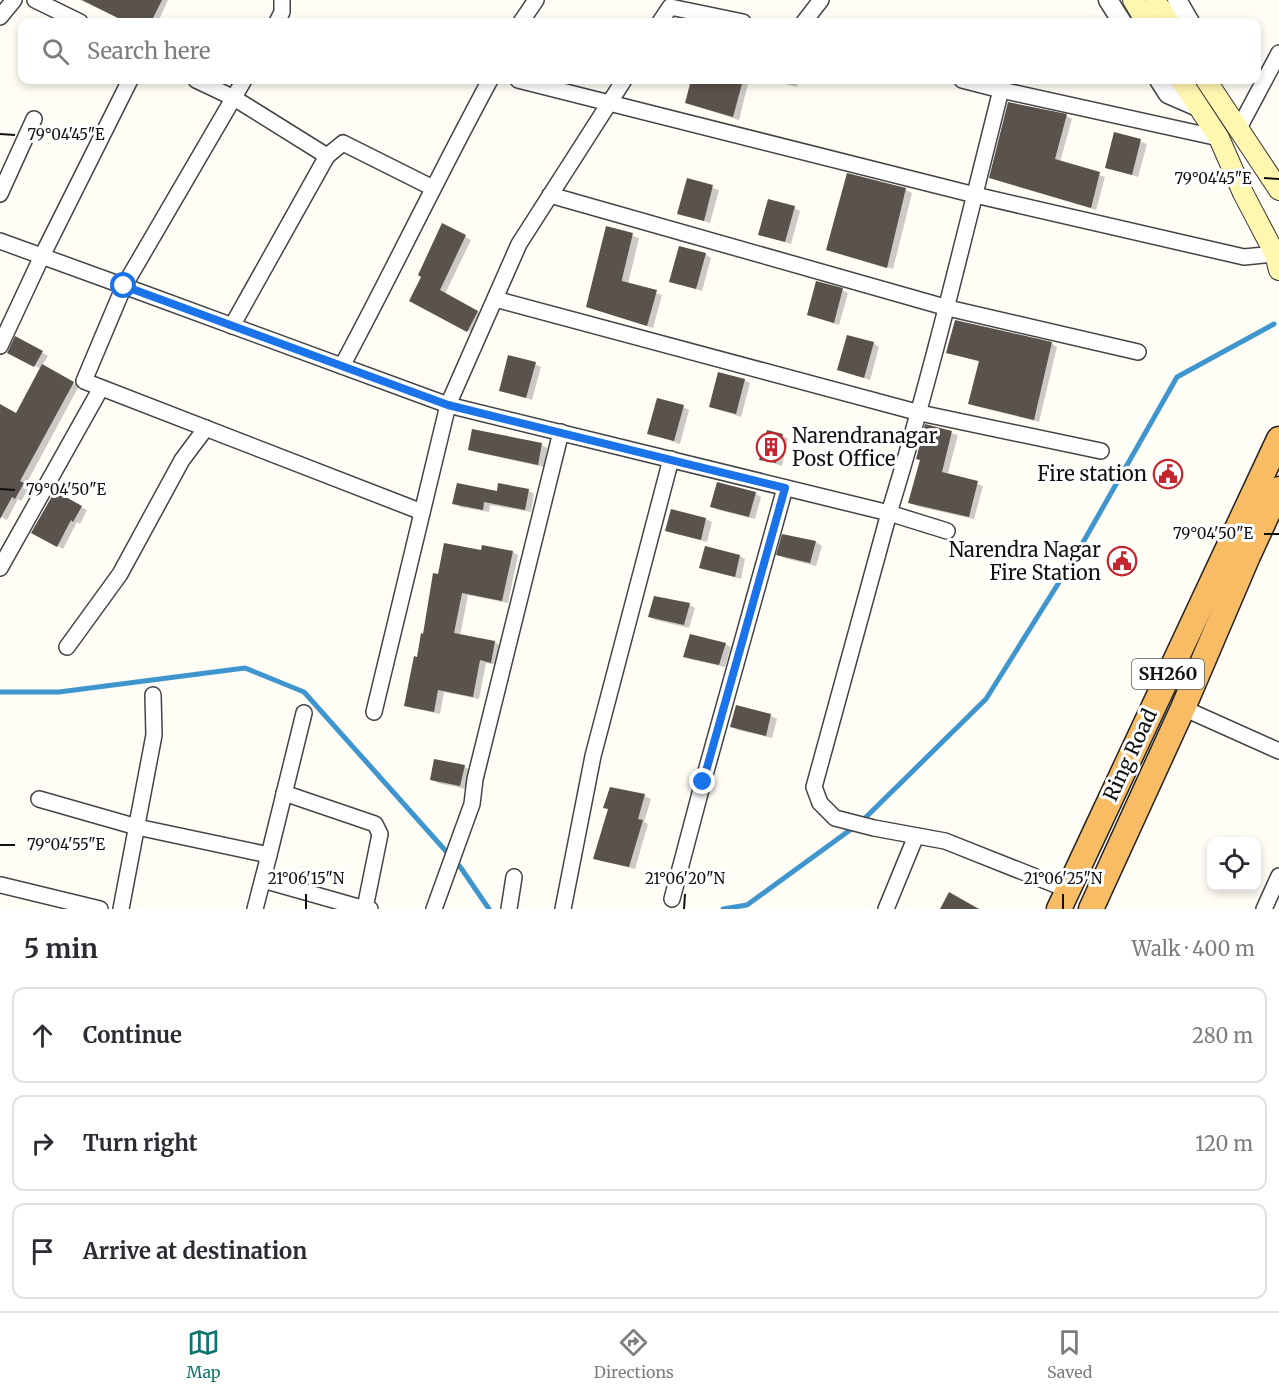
<!DOCTYPE html>
<meta charset="utf-8">
<style>
body{margin:0;font-family:Merriweather,serif;background:#f2f2f3;color:#2b2b33}
.controls{position:absolute;right:18px;bottom:18px;display:grid;overflow:hidden;border-radius:12px;box-shadow:0 3px 9px #0003}
.controls button{width:54px;height:54px;display:grid;place-items:center;padding:0;border:0;border-bottom:2px solid #e1e1e2;background:#fff;color:#2b2b33;font:30px sans-serif}
.stop{position:absolute;width:18px;height:18px;margin:-14px;border:4px solid #1a73e8;border-radius:50%;background:#fff}
.stop.end{background:#1a73e8;border-color:#fff;box-shadow:0 2px 6px #0008}
.list{margin:0;padding:0;list-style:none}
h2{display:flex;justify-content:space-between;align-items:center;height:78px;margin:0;padding:0 24px;font-size:26px}
h2 small{font-size:20px;font-weight:400;color:#7c7c81}
.list li{display:grid;grid-template-columns:39px 1fr auto;gap:18px;align-items:center;box-sizing:border-box;height:96px;margin:0 12px 12px;padding:0 12px;border:2px solid #e1e1e2;border-radius:12px}
.list b{display:block;font-size:22px;white-space:nowrap}
.list em{font-size:20px;font-style:normal;color:#7c7c81}
.icon{flex:none;width:33px;height:33px;fill:none;stroke:currentColor;stroke-width:2;stroke-linecap:round;stroke-linejoin:round}
.map{position:relative;flex:none;width:1279px;height:909px;overflow:hidden}
.search{position:absolute;background:#fff;box-shadow:0 3px 9px #0003;left:18px;right:18px;top:18px;height:66px;display:flex;align-items:center;gap:15px;box-sizing:border-box;padding:0 21px;border-radius:12px;color:#7c7c81;font-size:22px}
.sheet{height:402px;background:#fff}
nav{display:flex;justify-content:space-around;align-items:center;box-sizing:border-box;height:84px;border-top:2px solid #e1e1e2;background:#fff;font-size:16px;color:#7c7c81}
nav a{display:grid;justify-items:center;gap:3px}
nav .on{color:#0f766e}
.map>svg:first-child{display:block}
</style>
<div class="map">
<svg width="1279" height="909" viewBox="0 0 1279 909">
<rect width="100%" height="100%" fill="#fffdf5"/>
<!-- shadow -->
<g fill="#0003">
<polygon points="80,0 168,0 158,22 126,22"/>
<polygon points="692,80 749,80 739,120 686,103"/>
<polygon points="769,80 798,80 797,87"/>
<polygon points="1066,116 1072,119 1060,162 1105,177 1096,210 997,180"/>
<polygon points="1116,134 1147,144 1138,177 1107,167"/>
<polygon points="848,175 906,190 912,193 893,269 831,250"/>
<polygon points="688,180 719,190 710,223 679,213"/>
<polygon points="794,208 800,211 791,244 760,234"/>
<polygon points="443,225 471,240 445,294 483,315 474,334 411,300 423,276"/>
<polygon points="608,228 639,238 628,284 662,295 653,328 588,307"/>
<polygon points="705,254 711,258 702,291 671,281"/>
<polygon points="842,290 848,293 839,325 808,315"/>
<polygon points="16,338 48,356 42,366 79,386 25,486 29,488 21,501 18,499 7,520 0,516 0,405 17,415 41,369 9,352"/>
<polygon points="873,343 879,347 870,380 839,370"/>
<polygon points="1051,343 1057,347 1039,422 975,406 970,403 980,362 948,352"/>
<polygon points="535,364 541,367 532,400 501,390"/>
<polygon points="744,380 750,383 741,417 710,407"/>
<polygon points="683,407 689,410 680,444 649,433"/>
<polygon points="926,426 958,435 948,473 983,486 974,519 916,506 910,503 921,461"/>
<polygon points="473,430 542,445 547,448 544,467 475,452 470,449"/>
<polygon points="782,435 788,439 782,466 761,459"/>
<polygon points="528,490 534,494 531,512 490,505 489,512 460,507 454,503 498,492"/>
<polygon points="55,493 87,510 80,524 77,522 63,549 33,532"/>
<polygon points="755,493 761,497 755,519 718,510 712,506"/>
<polygon points="672,511 706,519 712,522 707,542 673,533 667,530"/>
<polygon points="783,536 816,542 822,546 816,566 784,558 778,555"/>
<polygon points="482,552 512,552 518,555 508,603 468,595 460,636 495,642 500,646 497,665 486,663 479,699 444,692 440,714 411,708 405,705 439,575"/>
<polygon points="740,556 745,559 741,579 707,570 701,567"/>
<polygon points="655,598 690,605 695,608 689,628 655,620 649,616"/>
<polygon points="725,644 731,647 725,667 690,659 685,656"/>
<polygon points="737,707 771,716 777,719 772,738 738,730 732,726"/>
<polygon points="464,766 470,770 466,789 438,783 432,780"/>
<polygon points="611,789 645,796 651,799 644,822 648,824 635,869 601,861 595,858 609,810 605,807"/>
</g>
<g fill="none" stroke-linecap="round" stroke-linejoin="round">
<!-- stream -->
<g stroke="#3f96cf" stroke-width="5">
<polyline points="0,692 59,692 245,668 304,692 461,868 489,909"/>
<polyline points="723,909 747,905 861,822 986,699 1073,560 1177,377 1274,324"/>
</g>
</g>
<!-- building -->
<g fill="#5a524d">
<polygon points="82,0 162,0 151,22 126,22"/>
<polygon points="691,80 743,80 733,117 685,103"/>
<polygon points="1008,102 1067,114 1055,159 1100,172 1091,208 989,178"/>
<polygon points="1114,132 1141,139 1132,175 1105,168"/>
<polygon points="847,173 906,188 887,268 826,250"/>
<polygon points="687,178 713,185 704,221 677,214"/>
<polygon points="768,199 795,206 785,242 758,235"/>
<polygon points="442,223 466,235 440,290 478,311 467,332 409,301 421,277 418,275"/>
<polygon points="606,226 633,233 622,279 622,281 657,290 647,326 586,307"/>
<polygon points="679,246 706,253 696,289 669,282"/>
<polygon points="816,281 843,288 834,323 807,315"/>
<polygon points="955,320 1052,342 1034,420 968,404 979,361 946,353"/>
<polygon points="847,335 874,342 864,378 837,370"/>
<polygon points="15,336 43,351 34,367 7,353"/>
<polygon points="508,355 536,362 526,398 499,391"/>
<polygon points="42,364 74,382 20,481 24,483 15,499 12,497 0,519 0,404 16,413"/>
<polygon points="718,372 745,379 736,414 709,407"/>
<polygon points="657,398 684,405 674,441 647,434"/>
<polygon points="925,424 952,431 942,472 978,481 969,517 908,503 920,460 916,459"/>
<polygon points="472,429 542,443 538,465 468,450"/>
<polygon points="767,430 783,434 776,463 759,460"/>
<polygon points="717,482 756,492 749,517 710,507"/>
<polygon points="457,483 497,491 498,483 529,489 525,510 484,502 483,510 452,504"/>
<polygon points="55,491 82,506 73,522 71,520 57,547 31,533"/>
<polygon points="671,509 706,518 701,540 665,531"/>
<polygon points="782,534 816,541 810,563 776,555"/>
<polygon points="444,543 481,550 482,545 513,551 502,601 462,593 454,633 495,641 491,663 480,660 473,697 438,690 434,712 404,706 414,656 417,657 421,633 423,634 433,573 438,574"/>
<polygon points="705,546 740,555 735,577 699,568"/>
<polygon points="654,596 690,603 684,625 648,617"/>
<polygon points="690,634 726,643 719,665 683,657"/>
<polygon points="736,705 771,714 766,736 730,727"/>
<polygon points="434,759 465,765 460,786 430,780"/>
<polygon points="610,787 645,794 638,819 643,820 629,867 593,859 608,809 603,808"/>
<polygon points="949,892 979,909 940,909"/>
</g>
<g fill="none" stroke-linecap="round" stroke-linejoin="round">
<!-- minor casing -->
<g stroke="#444" stroke-width="18">
<g id="minor">
<polyline points="35,0 80,22"/>
<polyline points="0,17 14,0"/>
<polyline points="277,22 282,12 282,0"/>
<polyline points="521,22 536,0"/>
<polyline points="660,22 670,7 743,22"/>
<polyline points="804,22 821,0"/>
<polyline points="196,80 234,98 327,156 232,326"/>
<polyline points="244,80 124,286 448,405 374,712"/>
<polyline points="518,80 975,195 1244,257 1275,254"/>
<path d="M 624,80 L 519,244 L 448,405 L 889,513 C 932,374 965,232 1001,90"/>
<polyline points="962,80 1001,90 1219,138"/>
<polyline points="1239,128 1279,53"/>
<polyline points="327,156 343,143 433,188"/>
<polyline points="0,194 34,119"/>
<polyline points="550,195 948,308 1138,352"/>
<polyline points="0,241 124,286 84,381 422,512"/>
<polyline points="495,299 920,413 1101,451"/>
<polyline points="0,346 42,256 130,80"/>
<path d="M 342,366 C 393,271 439,174 490,80"/>
<polyline points="947,531 889,513 814,787 820,803 835,818 874,828 945,841 1066,889"/>
<polyline points="0,568 101,388"/>
<polyline points="67,647 120,574 182,460 206,428"/>
<polyline points="1183,708 1279,751"/>
<polyline points="284,793 375,824 380,834 365,908 370,909"/>
<polyline points="39,799 137,827 269,855 255,909"/>
<polyline points="269,855 304,713"/>
<polyline points="263,880 365,909"/>
<polyline points="1,885 100,909"/>
<polyline points="672,899 703,782 785,488"/>
<polyline points="121,909 154,735 153,695"/>
<polyline points="434,909 472,804 475,779 561,432"/>
<polyline points="509,909 514,877"/>
<polyline points="563,909 593,756 671,459"/>
<polyline points="886,909 916,836"/>
<polyline points="1264,909 1279,876"/>
</g>
</g>
<!-- tertiary casing -->
<g stroke="#444" stroke-width="21">
<g id="tertiary">
<polyline points="1108,0 1122,22"/>
<polyline points="1177,0 1190,22"/>
<polyline points="1159,80 1168,94 1198,107"/>
</g>
</g>
<!-- secondary casing -->
<g stroke="#333" stroke-width="22">
<g id="secondary">
<polyline points="1133,0 1146,22"/>
<polyline points="1155,0 1169,22"/>
<polyline points="1181,80 1219,138 1243,193 1275,254 1279,270"/>
<polyline points="1206,80 1279,190"/>
</g>
</g>
<!-- trunk casing -->
<g stroke="#222" stroke-width="27">
<g id="trunk">
<polyline points="1059,909 1279,439"/>
<polyline points="1091,909 1183,708 1248,556 1279,489"/>
</g>
</g>
<!-- minor -->
<use href="#minor" stroke="#fff" stroke-width="15"/>
<!-- tertiary -->
<use href="#tertiary" stroke="#fff" stroke-width="18"/>
<!-- secondary -->
<use href="#secondary" stroke="#fff6b0" stroke-width="20"/>
<!-- trunk -->
<use href="#trunk" stroke="#f7bc64" stroke-width="24"/>
</g>
<g fill="none" stroke-linecap="round" stroke-linejoin="round">
<!-- route -->
<polyline stroke="#1a73e8" stroke-width="8" points="124,286 448,405 785,488 703,782"/>
</g>
<!-- ticks -->
<path fill="none" stroke="#111" stroke-width="2" d="M 0,134 L 15,135M 1264,178 L 1279,179M 0,489 L 15,490M 1264,534 L 1279,534M 0,845 L 15,845M 306,909 L 306,894M 684,909 L 685,894M 1063,909 L 1063,894"/>
<!-- icons -->
<defs>
<g id="building-ring" transform="scale(1.5)"><circle r="9.5" fill="#fff" stroke="#c4262e" stroke-width="1.5"/><path d="M-4-6H4V6H1V3H-1V6H-4ZM-2.5-4.3h1.7v1.8h-1.7ZM.8-4.3h1.7v1.8H.8ZM-2.5-1h1.7V.8h-1.7ZM.8-1h1.7V.8H.8Z" fill="#c4262e"/></g>
<g id="civic-ring" transform="scale(1.5)"><circle r="9.5" fill="#fff" stroke="#c4262e" stroke-width="1.5"/><path d="M-.6-6.5H3V-4.5H.6V-3L4-1V1h2V6H-6V1h2V-1L-.6-3ZM-1.2 2.5V6h2.4V2.5Z" fill="#c4262e"/></g>
</defs>
<g fill-rule="evenodd">
<use href="#building-ring" x="771" y="447"/>
<use href="#civic-ring" x="1168" y="474"/>
<use href="#civic-ring" x="1122" y="561"/>
</g>
<g text-anchor="middle" stroke-width="6" stroke-linejoin="round" paint-order="stroke">
<!-- shield labels -->
<rect fill="#fff" stroke="#585858" stroke-width="1.5" x="1132" y="659" width="72" height="30" rx="4.5"/>
<g font-size="18" font-weight="bold" fill="#111">
<text x="1168" y="680">SH260</text>
</g>
<!-- poi labels -->
<g font-size="20" fill="#111" stroke="#fff" text-anchor="end">
<text x="792" y="443" text-anchor="start">Narendranagar<tspan x="792" dy="23">Post Office</tspan></text>
<text x="1147" y="481">Fire station</text>
<text x="1101" y="557">Narendra Nagar<tspan x="1101" dy="23">Fire Station</tspan></text>
</g>
<!-- street labels -->
<g font-size="20" fill="#111" stroke="#fff">
<text transform="translate(1130 755) rotate(-65)" y="7">Ring Road</text>
</g>
</g>
<g font-size="15" text-anchor="middle" fill="#111" stroke="#fff" stroke-width="6" stroke-linejoin="round" paint-order="stroke">
<text x="66" y="140">79°04'45"E</text>
<text x="1213" y="184">79°04'45"E</text>
<text x="66" y="495">79°04'50"E</text>
<text x="1213" y="539">79°04'50"E</text>
<text x="66" y="850">79°04'55"E</text>
<text x="306" y="884">21°06'15"N</text>
<text x="685" y="884">21°06'20"N</text>
<text x="1063" y="884">21°06'25"N</text>
</g>
</svg>
<div class="controls">
<button><svg class="icon" aria-label="locate" viewBox="0 0 24 24"><circle cx="12" cy="12" r="6"/><path d="M12 2v4M12 18v4M2 12h4M18 12h4"/></svg></button>
</div>
<div class="stop" style="left:124px;top:286px"></div>
<div class="stop end" style="left:703px;top:782px"></div>
<div class="search"><svg class="icon" aria-label="search" viewBox="0 0 24 24"><circle cx="10" cy="10" r="6"/><path d="M15 15l6 6"/></svg>Search here</div>
</div>
<section class="sheet">
<h2>5 min<small>Walk · 400 m</small></h2>
<ul class="list">
<li><svg class="icon" aria-label="ahead" viewBox="0 0 24 24"><path d="M12 20V5M6 11l6-6 6 6"/></svg><div><b>Continue</b></div><em>280 m</em></li>
<li><svg class="icon" aria-label="right" viewBox="0 0 24 24"><path d="M7 20v-9h11M14 6l5 5-5 5"/></svg><div><b>Turn right</b></div><em>120 m</em></li>
<li><svg class="icon" aria-label="arrive" viewBox="0 0 24 24"><path d="M6 21V4h12l-3 4 3 4H6"/></svg><div><b>Arrive at destination</b></div></li>
</ul>
</section>
<nav>
<a class="on"><svg class="icon" aria-label="map" viewBox="0 0 24 24"><path d="M3 6l6-2 6 2 6-2v14l-6 2-6-2-6 2zM9 4v14M15 6v14"/></svg>Map</a>
<a><svg class="icon" aria-label="directions" viewBox="0 0 24 24"><path d="M12 3l9 9-9 9-9-9zM9 14v-3h6M13 9l2 2-2 2"/></svg>Directions</a>
<a><svg class="icon" aria-label="saved" viewBox="0 0 24 24"><path d="M7 4h10v16l-5-4-5 4z"/></svg>Saved</a>
</nav>
